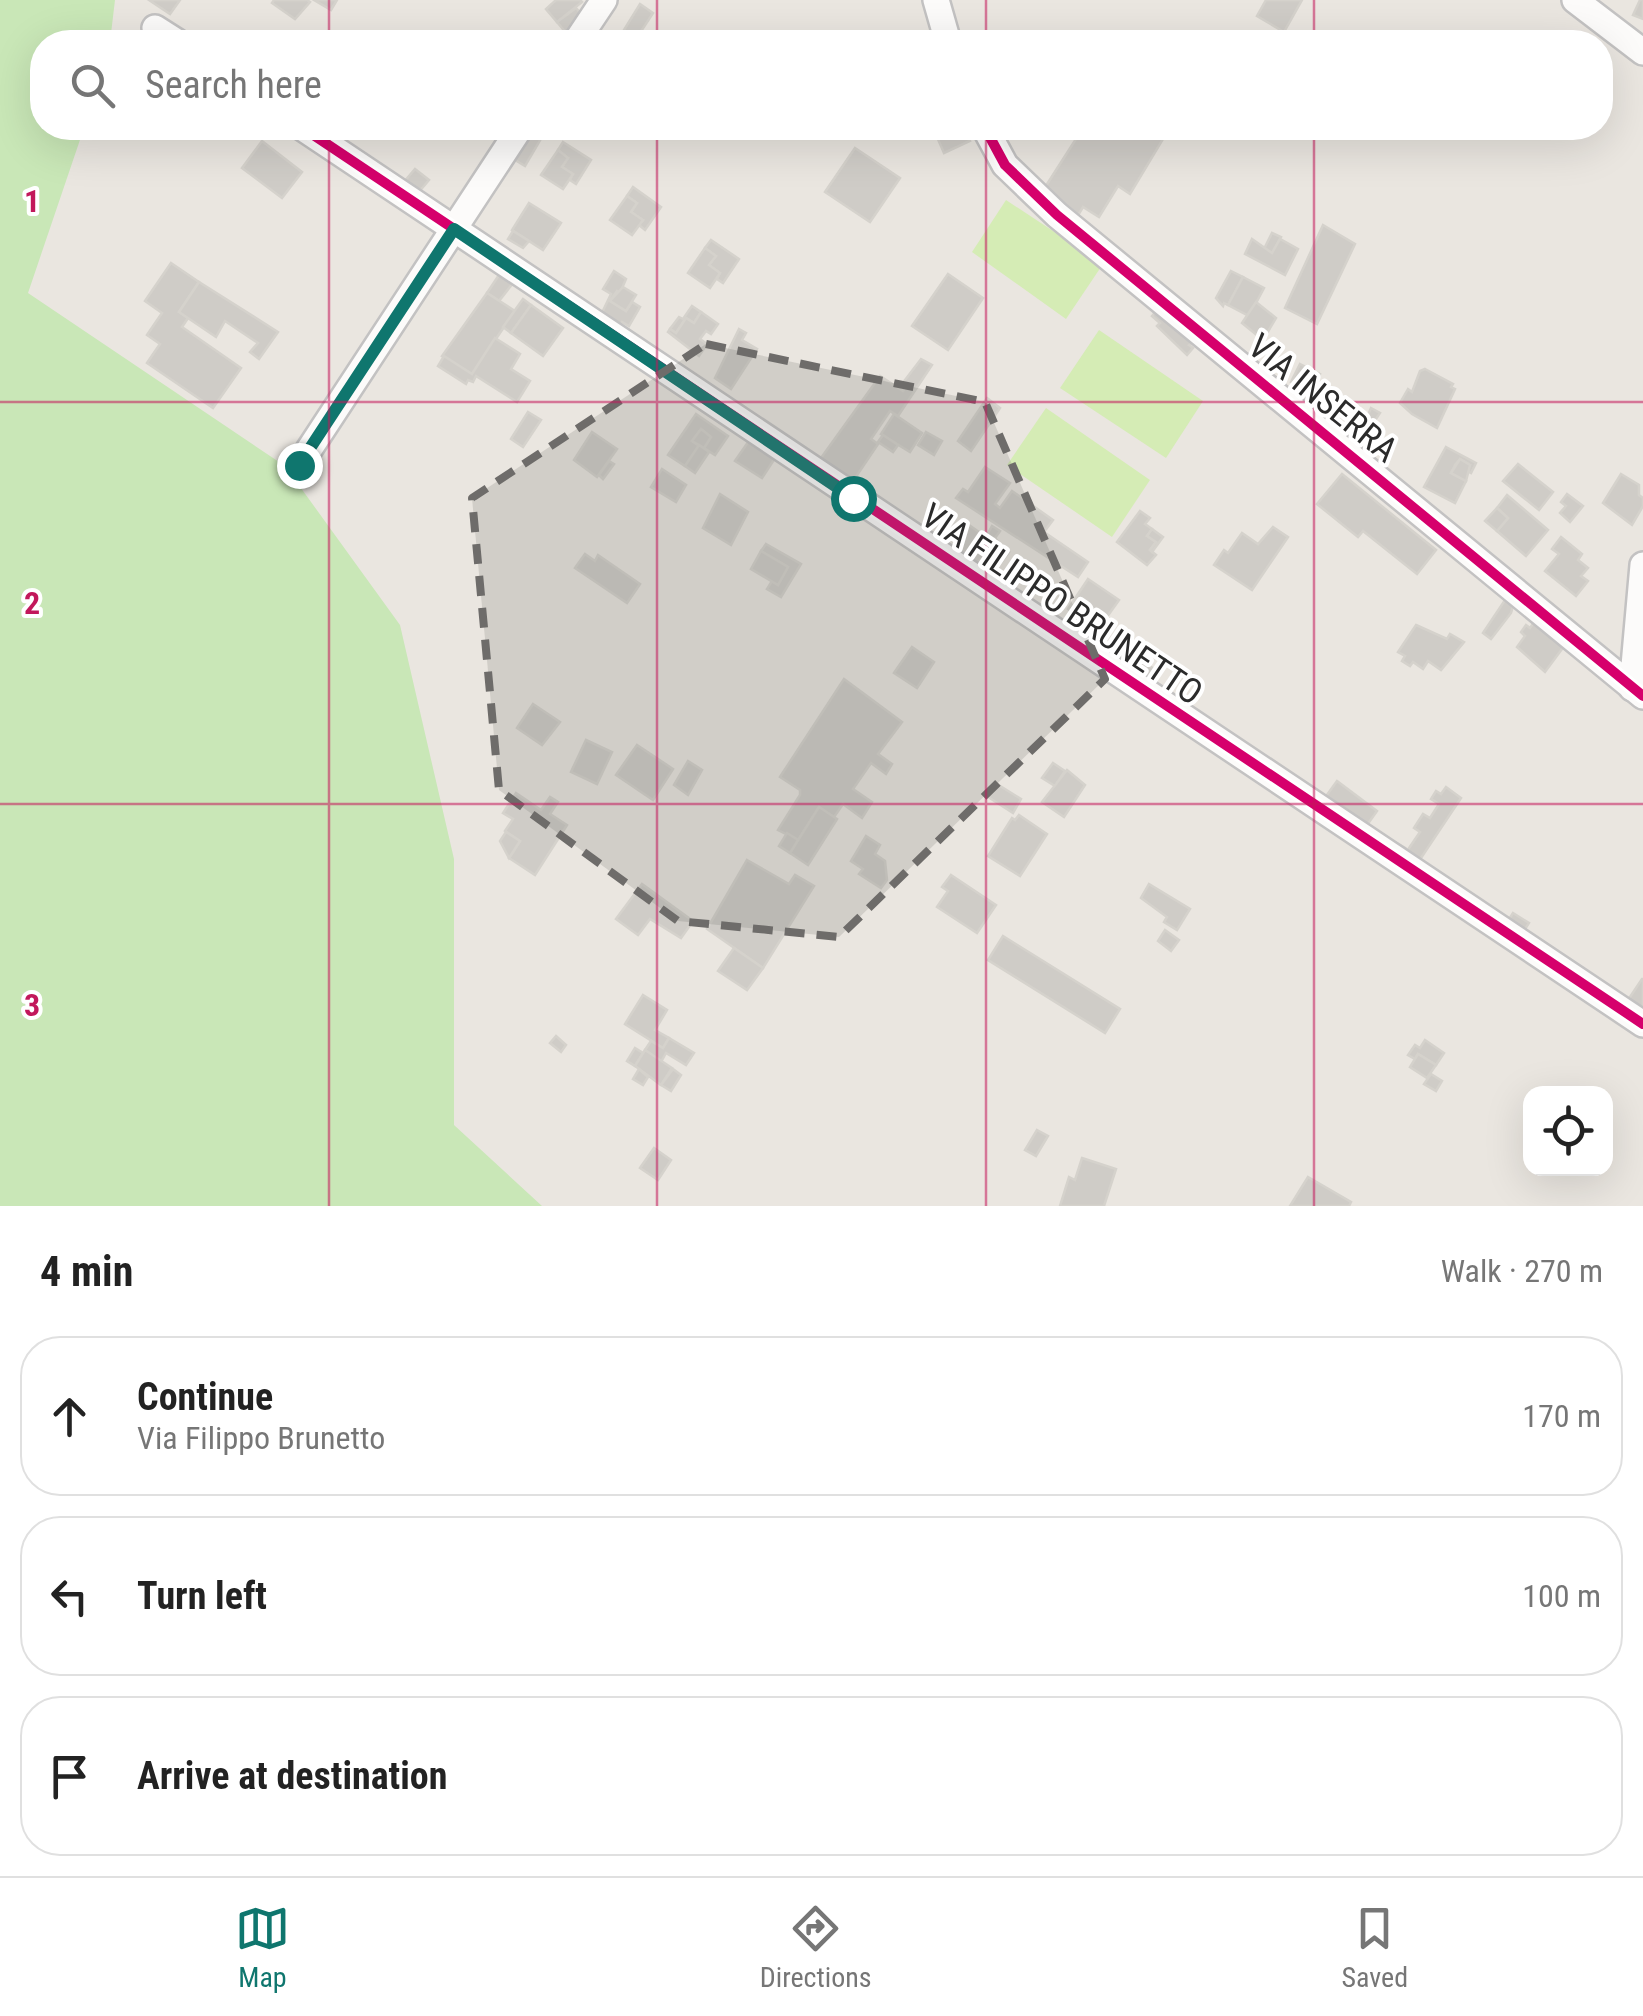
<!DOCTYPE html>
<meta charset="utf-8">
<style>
body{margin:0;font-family:"Roboto Condensed",sans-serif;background:#f6f6f6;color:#222}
.controls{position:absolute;right:30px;bottom:30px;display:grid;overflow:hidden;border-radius:20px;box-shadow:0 10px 40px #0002}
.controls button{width:90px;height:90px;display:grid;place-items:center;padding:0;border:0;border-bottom:2px solid #e0e0e0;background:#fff;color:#222;font:50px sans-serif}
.stop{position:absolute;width:30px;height:30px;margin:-22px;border:8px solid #0f766e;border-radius:50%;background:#fff}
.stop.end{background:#0f766e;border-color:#fff;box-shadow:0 2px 10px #0008}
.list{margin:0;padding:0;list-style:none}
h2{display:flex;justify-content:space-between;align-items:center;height:130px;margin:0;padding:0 40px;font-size:42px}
h2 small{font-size:32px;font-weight:400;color:#767676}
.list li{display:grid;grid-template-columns:65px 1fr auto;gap:30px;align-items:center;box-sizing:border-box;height:160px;margin:0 20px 20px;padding:0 20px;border:2px solid #e0e0e0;border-radius:40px}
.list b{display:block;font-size:38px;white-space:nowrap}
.list p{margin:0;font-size:32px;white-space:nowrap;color:#767676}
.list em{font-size:32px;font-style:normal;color:#767676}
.icon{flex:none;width:55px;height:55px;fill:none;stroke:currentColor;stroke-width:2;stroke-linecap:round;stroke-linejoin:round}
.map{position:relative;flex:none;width:1643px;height:1206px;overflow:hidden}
.search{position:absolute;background:#fff;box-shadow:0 10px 40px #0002;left:30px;right:30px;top:30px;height:110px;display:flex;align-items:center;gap:25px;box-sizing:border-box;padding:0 35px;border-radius:40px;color:#767676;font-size:38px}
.sheet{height:670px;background:#fff}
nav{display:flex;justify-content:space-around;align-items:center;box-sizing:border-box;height:140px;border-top:2px solid #e0e0e0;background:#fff;font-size:28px;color:#767676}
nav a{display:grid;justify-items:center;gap:5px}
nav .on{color:#0f766e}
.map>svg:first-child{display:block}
</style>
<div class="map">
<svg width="1643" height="1206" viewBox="0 0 1643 1206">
<rect width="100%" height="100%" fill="#eae6e0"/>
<!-- green -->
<polygon fill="#c9e7b7" points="0,0 115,0 110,42 42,42 42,128 84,128 28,293 285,466 400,625 454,859 454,1125 542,1206 0,1206"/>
<!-- pitch -->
<g fill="#d5ecb5">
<polygon points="1006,200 1103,264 1066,319 972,252"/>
<polygon points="1099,330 1203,401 1166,458 1060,388"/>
<polygon points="1046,408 1150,480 1112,537 1007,465"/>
</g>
<!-- building -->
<g fill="#cfccc7" stroke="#d5d2cc" stroke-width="2.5">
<polygon points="149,0 180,0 170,14"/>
<polygon points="274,0 307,0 310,2 295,19 272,3"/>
<polygon points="314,0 337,0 331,10"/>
<polygon points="556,0 580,0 582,2 557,22 546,9"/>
<polygon points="1266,0 1302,0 1284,32 1257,16"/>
<polygon points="1640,0 1643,0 1643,19 1633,15"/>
<polygon points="640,4 653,13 636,39 624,30"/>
<polygon points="576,8 584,17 567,34 557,22"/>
<polygon points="551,33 565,42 545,42"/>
<polygon points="958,128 964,128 970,141 944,153 937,137"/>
<polygon points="1083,128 1156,128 1166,134 1130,194 1118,186 1099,217 1083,207 1077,217 1042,192"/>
<polygon points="529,129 542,137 525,166 512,158"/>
<polygon points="262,141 302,172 282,198 242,168"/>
<polygon points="563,142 591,160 576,184 570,180 573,174 562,167 568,158 558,150"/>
<polygon points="855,148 900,178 870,222 825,192"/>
<polygon points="558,150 568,158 562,167 573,174 563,189 541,175"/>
<polygon points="415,169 429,180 412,200 398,189"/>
<polygon points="633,187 661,207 645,230 639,225 643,220 631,212 637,203 627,196"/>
<polygon points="627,196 637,203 631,212 643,220 632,235 610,220"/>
<polygon points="529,203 561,223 543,250 512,230"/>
<polygon points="1323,225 1355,244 1317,324 1285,308"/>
<polygon points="513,231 529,241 523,248 508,239"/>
<polygon points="1272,233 1281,237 1272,253 1264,249"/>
<polygon points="1252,239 1272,253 1280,239 1298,249 1285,275 1245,254"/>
<polygon points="711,240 739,259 723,283 717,279 720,273 709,265 716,256 705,248"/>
<polygon points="705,248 716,256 709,265 720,273 710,288 688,273"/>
<polygon points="171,263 199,282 179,312 188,318 182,327 241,368 213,408 147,363 160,344 147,335 162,313 145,301"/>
<polygon points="614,271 626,279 620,293 617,291 610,301 626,311 632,302 640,307 629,326 622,322 616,332 598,321 611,294 603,289"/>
<polygon points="1231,271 1243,277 1228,305 1224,303 1223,306 1216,298"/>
<polygon points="948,274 983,298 948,350 912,326"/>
<polygon points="499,275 513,283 499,301 487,293"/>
<polygon points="1243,277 1264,288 1249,316 1228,305"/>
<polygon points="199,282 278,332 259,359 250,352 258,343 225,321 216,337 179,312"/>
<polygon points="623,287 636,295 626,311 610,301"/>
<polygon points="487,293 515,311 472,374 442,356"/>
<polygon points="523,299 531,305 511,333 503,327"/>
<polygon points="1256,302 1276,318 1263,340 1242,323"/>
<polygon points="531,305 563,328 543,356 511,333"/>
<polygon points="692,306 701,312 694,323 686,318 676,333 670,329 679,317 683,319"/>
<polygon points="1158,309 1195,339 1189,345 1193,348 1187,355 1157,326 1160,323 1152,316"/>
<polygon points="701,312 718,324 711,334 706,331 700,339 707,344 699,356 668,332 670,329 676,333 686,318 694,323"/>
<polygon points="739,329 746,333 742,340 757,349 731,389 715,378"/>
<polygon points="495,338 520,354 511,369 530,381 517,402 476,376 473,382 468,380 466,384 438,366 444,356 472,374"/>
<polygon points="921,359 932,365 898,416 890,411 871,439 878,444 849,487 816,465 880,376 903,391 906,387 902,384"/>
<polygon points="1300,364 1320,374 1306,405 1294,395 1298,386 1291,382"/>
<polygon points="1425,369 1453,384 1451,387 1455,389 1437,428 1412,414 1400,403 1408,389 1412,392 1420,371"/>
<polygon points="987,398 1000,408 971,451 958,441"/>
<polygon points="1371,408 1380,413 1362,440 1346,429 1355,417 1364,424"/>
<polygon points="528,412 541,420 523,447 511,439"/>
<polygon points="696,414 728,436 715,455 704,448 711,437 701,429 692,441 699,446 685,466 668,455"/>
<polygon points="894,414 922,433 910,452 881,434"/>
<polygon points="701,429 711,437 704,448 692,441"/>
<polygon points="592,432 617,449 597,477 574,460"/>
<polygon points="926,432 942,441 934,455 918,445"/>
<polygon points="883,435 898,445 893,452 878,442"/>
<polygon points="751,438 777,455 762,478 735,461"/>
<polygon points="699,445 709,452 695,473 685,466"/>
<polygon points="1446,447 1476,463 1471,473 1467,471 1470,465 1460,459 1455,465 1451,473 1466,481 1455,503 1424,487"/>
<polygon points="1460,459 1470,465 1466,481 1451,473"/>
<polygon points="609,461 614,464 603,479 599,475"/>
<polygon points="1518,464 1553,492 1539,510 1503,481"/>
<polygon points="985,467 1010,483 995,504 1000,508 1012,491 1053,520 1044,532 1088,562 1078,577 956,498 963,489 968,492"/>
<polygon points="662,469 686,485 676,502 651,487"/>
<polygon points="1342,474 1436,550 1417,574 1363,531 1358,537 1317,504"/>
<polygon points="1621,474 1639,485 1639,495 1643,498 1643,506 1632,525 1603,503"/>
<polygon points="720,494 748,512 731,545 703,528"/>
<polygon points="1567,494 1583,506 1570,522 1560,513 1566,506 1561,502"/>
<polygon points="1507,495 1548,530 1526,556 1497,531 1508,518 1497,508"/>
<polygon points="1497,508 1508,518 1497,531 1485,521"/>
<polygon points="1140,511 1150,518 1145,524 1152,529 1147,536 1156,542 1150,550 1156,555 1147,565 1117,542"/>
<polygon points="969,525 986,537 992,526 1000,531 995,538 1003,548 996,558 986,551 973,571 949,555"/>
<polygon points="1273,527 1288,537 1252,590 1214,565 1224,550 1228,553 1242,533 1258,544"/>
<polygon points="1152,529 1163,537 1152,552 1150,550 1156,542 1147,536"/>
<polygon points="1561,537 1582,554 1578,560 1588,568 1581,576 1588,581 1576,596 1545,571 1559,554 1552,549"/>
<polygon points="766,544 801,564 781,597 767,589 772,581 778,585 788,567 761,551"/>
<polygon points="1003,548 1009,552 1000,564 994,560 982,578 973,571 986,551 996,558"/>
<polygon points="761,551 788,567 778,585 751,569"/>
<polygon points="585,554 595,561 598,555 640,584 627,603 575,568"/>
<polygon points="1088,579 1119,600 1104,621 1089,611 1083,619 1068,609"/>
<polygon points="1507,597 1514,603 1511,613 1491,639 1483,633"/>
<polygon points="1535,621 1565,645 1545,672 1517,647 1525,636 1521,632 1526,625 1530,628"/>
<polygon points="1416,625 1447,639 1450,634 1464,642 1441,670 1428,661 1423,669 1413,662 1410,666 1402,661 1405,656 1398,652"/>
<polygon points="1118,646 1156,670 1145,686 1106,660 1107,648 1114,653"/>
<polygon points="912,647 934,662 917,688 894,673"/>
<polygon points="844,679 902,722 878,754 892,764 886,774 871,763 853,789 872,802 862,818 843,804 834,817 819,807 798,840 778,830 800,795 800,790 780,777"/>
<polygon points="533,704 560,722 542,745 517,728"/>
<polygon points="586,740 612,752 597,784 571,772"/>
<polygon points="637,745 673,769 653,800 616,775"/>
<polygon points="688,761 702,770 688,795 674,785"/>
<polygon points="1053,763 1065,771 1055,786 1042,778"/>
<polygon points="1067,770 1085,785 1064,817 1042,802"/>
<polygon points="1337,781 1377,811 1362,832 1324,799"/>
<polygon points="997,784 1021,799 1013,813 988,797"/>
<polygon points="1446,787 1461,798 1415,867 1386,837 1405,848 1402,852 1405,854 1420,832 1414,828 1423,814 1430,818 1439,804 1431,799 1436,791 1441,794"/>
<polygon points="516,793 541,810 550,797 558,802 550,814 567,825 535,875 509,858 520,841 505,831 513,819 503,813"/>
<polygon points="819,807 837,819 808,865 790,853"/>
<polygon points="1019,815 1047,834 1020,876 988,856 1012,818 1015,820"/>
<polygon points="506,832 520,841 509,858 500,841"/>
<polygon points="787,833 798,840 790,853 779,846"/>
<polygon points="866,836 880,845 875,854 885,861 887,880 881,888 859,874 863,869 851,861"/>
<polygon points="747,860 789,884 795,875 814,886 763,968 707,929"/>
<polygon points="951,875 996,905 977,933 937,907 948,891 942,887"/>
<polygon points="642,884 693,921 681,938 650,919 638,935 616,919"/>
<polygon points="1149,884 1190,909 1177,930 1164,922 1167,917 1141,898"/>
<polygon points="1513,913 1529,923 1520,937 1504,927"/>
<polygon points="1165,930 1179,940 1171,951 1158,941"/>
<polygon points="1003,936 1120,1009 1105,1033 988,960"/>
<polygon points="734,948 763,968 747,990 718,971"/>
<polygon points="1642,979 1643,979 1643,1019 1628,1000"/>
<polygon points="643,995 667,1010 655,1030 669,1038 663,1048 625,1024"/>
<polygon points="556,1036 566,1045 561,1052 550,1043"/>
<polygon points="669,1038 694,1053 686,1065 666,1053 661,1062 645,1050 651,1041 663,1048"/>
<polygon points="1425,1040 1444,1053 1436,1065 1418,1054 1415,1059 1408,1055 1415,1045 1420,1048"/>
<polygon points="635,1048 643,1053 635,1066 627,1061"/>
<polygon points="645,1050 672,1068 661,1085 635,1066"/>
<polygon points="1418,1054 1436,1065 1427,1078 1410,1067"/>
<polygon points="639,1069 648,1077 643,1085 633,1079"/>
<polygon points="673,1069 681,1075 671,1091 661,1085"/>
<polygon points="1431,1074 1442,1081 1436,1091 1424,1084"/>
<polygon points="1037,1130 1048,1136 1036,1156 1025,1150"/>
<polygon points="654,1148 671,1160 658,1180 640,1168"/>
<polygon points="1082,1158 1116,1169 1104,1206 1060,1206 1069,1177 1075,1180"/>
<polygon points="1308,1177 1351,1202 1349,1206 1290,1206"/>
</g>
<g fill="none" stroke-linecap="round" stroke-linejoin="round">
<!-- minor casing -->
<g stroke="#c3c2c2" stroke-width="30">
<g id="minor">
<polyline points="936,0 948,42"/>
<polyline points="1575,0 1643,52"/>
<polyline points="155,28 177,42"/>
<polyline points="576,42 604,0"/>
<polyline points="303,128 1643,1024"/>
<polyline points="985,128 1005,165 1057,215 1643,696"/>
<polyline points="299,465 520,128"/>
<polyline points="1632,688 1643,565"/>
</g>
</g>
<!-- minor -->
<use href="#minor" stroke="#fcfbfa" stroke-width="25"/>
<!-- cycleway casing -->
<g stroke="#fff" stroke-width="16">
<g id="cycleway">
<polyline points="303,128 1643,1024"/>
<polyline points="985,128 1005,165 1057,215 1643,696"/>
</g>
</g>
<!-- cycleway -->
<use href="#cycleway" stroke="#d6006c" stroke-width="10"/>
</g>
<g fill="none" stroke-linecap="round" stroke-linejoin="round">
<!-- route -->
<polyline stroke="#0f766e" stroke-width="12" points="299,465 454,229 853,498"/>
</g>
<!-- marked area -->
<path fill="#6e6c6a" fill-opacity="0.2" stroke="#6e6c6a" stroke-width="8" stroke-dasharray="20 12" stroke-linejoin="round" d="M 706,344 L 985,402 L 1105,679 L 839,937 L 678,921 L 499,790 L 472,498 Z"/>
<!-- grid -->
<path fill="none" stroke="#c2185b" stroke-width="2.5" stroke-opacity="0.55" d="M 329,0 L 329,42M 657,0 L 657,42M 986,0 L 986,42M 1314,0 L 1314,42M 329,128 L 329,1206M 657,128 L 657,1206M 986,128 L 986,1206M 1314,128 L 1314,1206M 0,402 L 1643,402M 0,804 L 1643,804"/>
<g text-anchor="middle" stroke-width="8" stroke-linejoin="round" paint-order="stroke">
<!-- street labels -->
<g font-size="35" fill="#2b2b2b" stroke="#fff">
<text transform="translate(1323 398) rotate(39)" y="12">VIA INSERRA</text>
<text transform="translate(1062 604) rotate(34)" y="12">VIA FILIPPO BRUNETTO</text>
</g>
</g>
<g font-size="32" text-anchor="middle" font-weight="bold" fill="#c2185b" stroke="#fff" stroke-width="8" stroke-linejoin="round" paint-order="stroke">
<text x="32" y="212">1</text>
<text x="32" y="614">2</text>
<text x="32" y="1016">3</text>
</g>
</svg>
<div class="controls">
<button><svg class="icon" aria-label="locate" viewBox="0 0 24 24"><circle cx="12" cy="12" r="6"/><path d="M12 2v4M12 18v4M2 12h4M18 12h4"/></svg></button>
</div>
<div class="stop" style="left:853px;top:498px"></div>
<div class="stop end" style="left:299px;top:465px"></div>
<div class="search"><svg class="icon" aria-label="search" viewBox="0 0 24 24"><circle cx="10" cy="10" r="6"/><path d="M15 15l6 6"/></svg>Search here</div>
</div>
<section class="sheet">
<h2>4 min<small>Walk · 270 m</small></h2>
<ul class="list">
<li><svg class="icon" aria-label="ahead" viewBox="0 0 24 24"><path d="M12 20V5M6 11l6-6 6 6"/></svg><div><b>Continue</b><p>Via Filippo Brunetto</p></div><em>170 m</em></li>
<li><svg class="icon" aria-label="left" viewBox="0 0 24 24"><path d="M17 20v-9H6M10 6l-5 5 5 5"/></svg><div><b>Turn left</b></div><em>100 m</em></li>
<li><svg class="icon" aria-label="arrive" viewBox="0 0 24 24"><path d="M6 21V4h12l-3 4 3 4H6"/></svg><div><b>Arrive at destination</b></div></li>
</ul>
</section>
<nav>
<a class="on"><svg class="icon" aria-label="map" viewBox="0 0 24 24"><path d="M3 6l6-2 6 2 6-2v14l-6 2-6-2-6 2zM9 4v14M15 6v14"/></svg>Map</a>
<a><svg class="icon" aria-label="directions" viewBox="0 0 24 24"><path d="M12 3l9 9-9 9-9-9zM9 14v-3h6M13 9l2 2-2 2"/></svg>Directions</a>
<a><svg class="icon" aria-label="saved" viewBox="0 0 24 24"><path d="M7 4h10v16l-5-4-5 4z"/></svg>Saved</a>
</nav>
